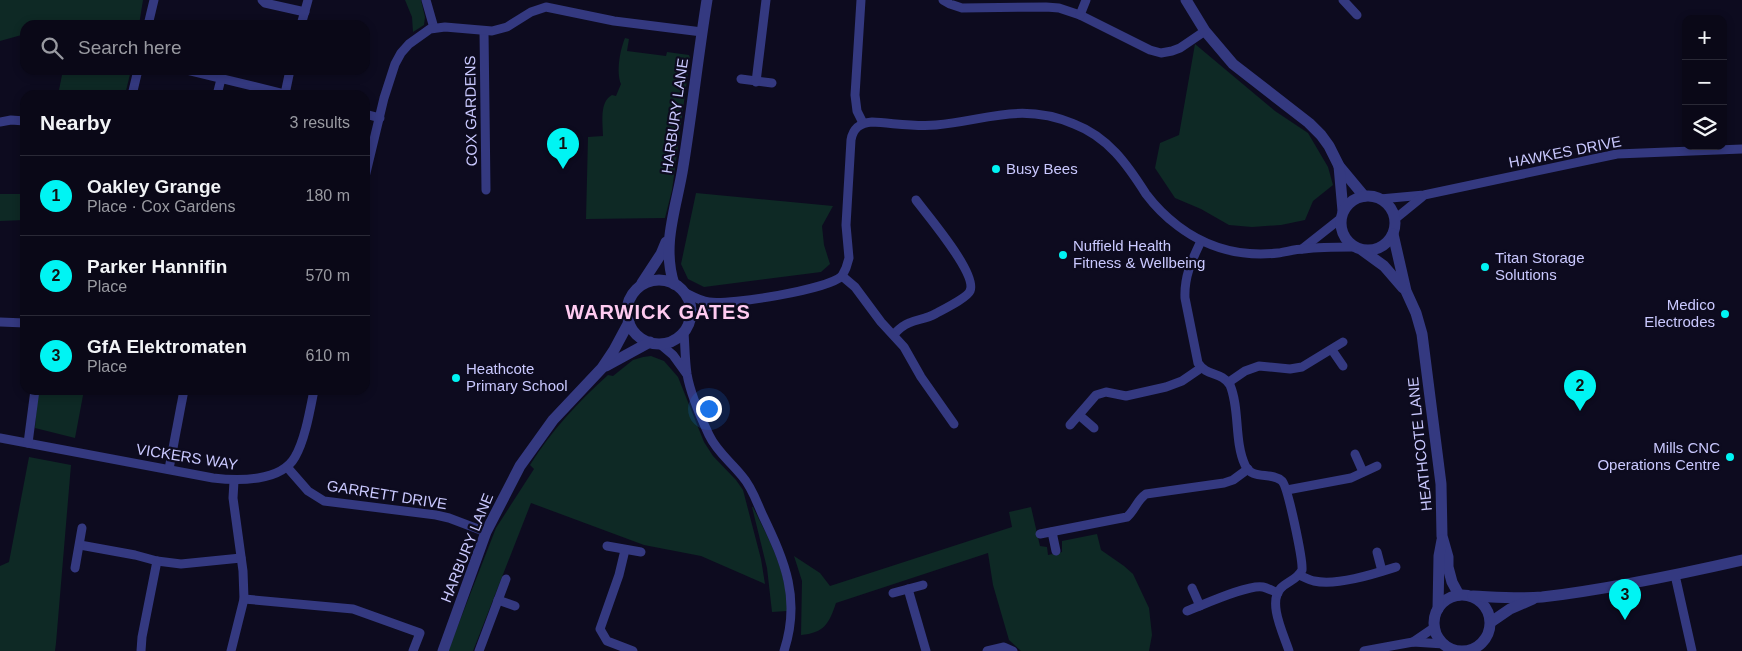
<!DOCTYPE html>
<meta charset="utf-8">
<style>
body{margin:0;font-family:Helvetica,sans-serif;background:#131120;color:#f1f3f6}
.controls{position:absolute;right:15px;top:15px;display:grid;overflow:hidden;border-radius:10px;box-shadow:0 2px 8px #0003}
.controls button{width:45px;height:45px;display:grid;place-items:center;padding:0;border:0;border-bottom:1px solid #2a2936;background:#0a0817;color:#f1f3f6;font:25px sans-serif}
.you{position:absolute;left:708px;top:408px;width:18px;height:18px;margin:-12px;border:4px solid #fff;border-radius:50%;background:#1a73e8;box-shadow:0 0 0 8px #1a73e833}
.badge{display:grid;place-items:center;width:32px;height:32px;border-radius:50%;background:#00f4f3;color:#111;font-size:16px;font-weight:700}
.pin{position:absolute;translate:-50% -41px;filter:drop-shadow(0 1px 2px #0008)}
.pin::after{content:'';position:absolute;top:26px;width:18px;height:15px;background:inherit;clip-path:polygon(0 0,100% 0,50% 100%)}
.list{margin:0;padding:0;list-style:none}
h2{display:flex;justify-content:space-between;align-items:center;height:65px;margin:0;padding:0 20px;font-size:21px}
h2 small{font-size:16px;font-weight:400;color:#999aa1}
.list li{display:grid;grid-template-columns:32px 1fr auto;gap:15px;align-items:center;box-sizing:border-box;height:80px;padding:0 20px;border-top:1px solid #2a2936}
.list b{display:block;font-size:19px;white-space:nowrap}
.list p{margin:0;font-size:16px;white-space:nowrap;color:#999aa1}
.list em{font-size:16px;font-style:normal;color:#999aa1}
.icon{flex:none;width:28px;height:28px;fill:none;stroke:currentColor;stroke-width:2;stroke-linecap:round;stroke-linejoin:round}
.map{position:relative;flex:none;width:1742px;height:651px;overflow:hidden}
.search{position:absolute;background:#0a0817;box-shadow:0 2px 8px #0003;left:20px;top:20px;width:350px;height:55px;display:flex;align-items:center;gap:12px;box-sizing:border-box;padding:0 18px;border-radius:15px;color:#999aa1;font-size:19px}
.panel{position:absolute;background:#0a0817;box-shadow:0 2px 8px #0003;left:20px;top:90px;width:350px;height:305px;border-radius:15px}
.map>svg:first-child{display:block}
</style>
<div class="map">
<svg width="1742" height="651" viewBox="0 0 1742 651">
<rect width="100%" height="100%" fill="#0d0b1f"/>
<!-- green -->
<g fill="#0e2925">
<polygon points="0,0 143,0 139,25 25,25 25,34 0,41"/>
<polygon points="405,0 421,0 425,17 424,25 413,32 412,17"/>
<path d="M 625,38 L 629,39 L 627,51 L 666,56 L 667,52 L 689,55 L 690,58 L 672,190 L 665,218 L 586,219 L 588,137 L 603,136 C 603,123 599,102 612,95 L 616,96 L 621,84 C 616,72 620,50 625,38 Z"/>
<polygon points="1195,44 1275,111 1308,133 1328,167 1333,185 1313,201 1305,220 1281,225 1252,227 1229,225 1201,209 1175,198 1155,168 1160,143 1179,135"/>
<polygon points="63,70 131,70 125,95 58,95"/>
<polygon points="696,193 833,206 822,226 824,245 830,264 821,272 704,287 688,279 681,264"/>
<polygon points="0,194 25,194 25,220 0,221"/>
<path d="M 651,356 L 664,361 L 678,377 L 704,442 L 713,456 L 736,480 L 743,490 L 761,559 L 765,584 L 701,556 L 644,545 L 531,503 L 473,651 L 448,651 L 496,528 L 534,469 L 530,465 C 551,431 578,402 608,375 L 613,376 L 633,360 L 643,357 Z"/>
<polygon points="38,390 84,390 75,438 35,428"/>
<polygon points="29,457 71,465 56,643 55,651 0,651 0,566 9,562"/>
<path d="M 752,507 L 753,507 C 769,540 788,573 787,611 L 772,612 L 767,568 Z"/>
<path d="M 1031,507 L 1040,546 L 1047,547 L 1048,555 L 1062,552 L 1062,541 L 1097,534 L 1101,550 L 1124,566 L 1133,574 L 1149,608 L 1152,635 L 1149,651 L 1021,651 L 1009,640 L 993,585 L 988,553 L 836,603 C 829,624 824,633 801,635 L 802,581 L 794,556 L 820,573 L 830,586 L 1012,527 L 1009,512 Z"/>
</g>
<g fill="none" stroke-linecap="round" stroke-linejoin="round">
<!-- minor -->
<g stroke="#343980" stroke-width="9">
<polyline points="262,0 265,3 305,12"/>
<polyline points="426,0 434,28"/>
<polyline points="861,0 855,95 857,111 863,123"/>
<polyline points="943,0 950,4 962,8 1046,7 1059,8 1080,15 1150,50 1161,53 1172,51 1180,48 1205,31"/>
<polyline points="1343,0 1357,15"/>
<polyline points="1080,15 1086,0"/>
<polyline points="148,25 154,0"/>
<polyline points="301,25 308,0"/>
<polyline points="484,31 486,190"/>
<polyline points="186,70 289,95"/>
<polyline points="741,79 772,83"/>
<polyline points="756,82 766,0"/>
<polyline points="285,94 290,70"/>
<polyline points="132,95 138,70"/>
<polyline points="217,95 221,79"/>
<polyline points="365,114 380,118"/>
<polyline points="0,122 11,120 25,121"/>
<polyline points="365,177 384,98 395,64 401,53 409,44 430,29 445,27 492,31 507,27 531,12 546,7 614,21 702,32"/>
<polyline points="1380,199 1424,195 1617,154 1742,149"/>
<polyline points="1395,219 1422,197"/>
<path d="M 1201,241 C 1192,260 1184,276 1185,298 L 1198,363 C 1207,377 1221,371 1230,385 C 1240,409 1234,441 1245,465 C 1252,481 1271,471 1282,481 C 1288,487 1303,560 1302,570 C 1297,580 1288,581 1281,588 C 1267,602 1284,635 1289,651"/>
<polyline points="1302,249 1340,219"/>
<path d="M 684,292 C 692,296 700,301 709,302 C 731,305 827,290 842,276"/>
<polyline points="0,322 25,323"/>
<polyline points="688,323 693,317 713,303"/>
<path d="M 684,332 C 685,346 685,360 687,374 C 690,392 701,418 709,435 C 717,452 731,462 742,476 C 752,487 757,503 763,516 C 785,562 801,599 784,651"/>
<path d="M 894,334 C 898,330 903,325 909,323 C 918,319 926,319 935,314 C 942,310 967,298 970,291 C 978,274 927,215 916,200"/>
<polyline points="660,344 673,355 686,373"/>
<polyline points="1332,350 1343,366"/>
<polyline points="1229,382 1245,371 1259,366 1290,369 1302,367 1343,342"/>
<polyline points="1079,415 1094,428"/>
<path d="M 954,424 L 921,377 L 904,347 L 881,322 L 855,287 L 842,276 L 846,268 L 849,258 L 846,225 L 851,140 C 853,128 860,123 872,122 C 893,123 915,127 936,125 C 988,120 1021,102 1074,124 C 1108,137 1127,164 1146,194 C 1155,206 1166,217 1178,226 C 1207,248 1241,257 1278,253 C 1286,252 1295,249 1304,249 C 1320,247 1337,247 1353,247"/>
<polyline points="1070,425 1096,395 1106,392 1126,396 1166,387 1182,381 1201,368"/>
<path d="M 0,438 L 213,478 C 238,481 281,482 295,457 C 305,440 310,410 314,390"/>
<polyline points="28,443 35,390"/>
<polyline points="1355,454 1363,472"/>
<polyline points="287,467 308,491 324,501 436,515 449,518 486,532"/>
<polyline points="169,469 184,390"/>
<polyline points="1287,490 1351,478 1377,466"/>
<polyline points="1052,532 1056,551"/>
<path d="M 1040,534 L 1127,517 C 1135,510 1137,500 1146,494 L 1224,483 L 1233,480 L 1248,469"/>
<polyline points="80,545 135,555 157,561 181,564 241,558"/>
<polyline points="607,546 641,552"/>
<polyline points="625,550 619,575 600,629 607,641 633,651"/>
<polyline points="1377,552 1382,571"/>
<polyline points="75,568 82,528"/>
<path d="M 1299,575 C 1304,577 1309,580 1314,581 C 1337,586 1374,574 1396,567"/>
<polyline points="1675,575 1692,651"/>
<polyline points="1192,588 1200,606"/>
<polyline points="908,589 926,651"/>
<polyline points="893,593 923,585"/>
<polyline points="244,599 353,609 420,633 413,651"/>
<polyline points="498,600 515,606"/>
<path d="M 1187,611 C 1203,605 1248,584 1263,587 C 1268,588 1273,591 1278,593"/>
<polyline points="1413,642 1435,627"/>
<polyline points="141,651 142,637 157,561"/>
<polyline points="231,651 244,599 243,571 233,498 234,481"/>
<polyline points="479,651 506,579"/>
<polyline points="987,651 1004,647 1013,651"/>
<polyline points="1364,651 1413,642 1444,644"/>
</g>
<!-- tertiary -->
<g stroke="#343980" stroke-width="11">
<polyline points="1186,0 1205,31 1233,64 1309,123 1321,135 1329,146 1339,166 1364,196"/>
<polyline points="1339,166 1343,211"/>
<circle cx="1368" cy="223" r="27"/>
<polyline points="1393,234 1406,291 1416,313 1422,334 1441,484 1442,536 1448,557 1448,567 1452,582 1459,595"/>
<polyline points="1362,250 1384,266 1403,288"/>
<circle cx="659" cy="312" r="32"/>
<polyline points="642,283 661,254 666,242"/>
<path d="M 674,284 C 661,244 677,206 683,167 C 692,111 698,56 707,0"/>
<polyline points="606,366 650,342"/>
<circle cx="1462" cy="623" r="28"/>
<path d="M 1473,596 C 1496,597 1519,599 1542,597 C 1610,589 1676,575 1742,560"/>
<polyline points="1438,609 1439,556 1442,540"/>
<polyline points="1491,622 1510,609 1533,599"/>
<polyline points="443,651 486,532 520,466 553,420 602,368 614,350 629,322"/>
</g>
</g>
<!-- markers -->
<g fill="#00f4f3" stroke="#0d0b1f" stroke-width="2">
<circle cx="996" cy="169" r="5"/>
<circle cx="1063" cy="255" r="5"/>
<circle cx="1485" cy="267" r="5"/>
<circle cx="1725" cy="314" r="5"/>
<circle cx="456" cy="378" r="5"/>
<circle cx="1730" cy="457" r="5"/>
</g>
<g text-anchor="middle" stroke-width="4.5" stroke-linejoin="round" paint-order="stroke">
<!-- street labels -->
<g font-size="15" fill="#cac9ff" stroke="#0d0b1f">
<text transform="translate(471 111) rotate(-91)" y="5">COX GARDENS</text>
<text transform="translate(675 116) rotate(-82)" y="5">HARBURY LANE</text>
<text transform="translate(1565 152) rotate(-11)" y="5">HAWKES DRIVE</text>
<text transform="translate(1420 444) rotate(-96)" y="5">HEATHCOTE LANE</text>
<text transform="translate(187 457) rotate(9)" y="5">VICKERS WAY</text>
<text transform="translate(387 495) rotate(9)" y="5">GARRETT DRIVE</text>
<text transform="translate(467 548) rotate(-68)" y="5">HARBURY LANE</text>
</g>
<!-- poi labels -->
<g font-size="15" fill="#cac9ff" stroke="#0d0b1f" text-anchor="start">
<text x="1006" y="174">Busy Bees</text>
<text x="1073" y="251">Nuffield Health<tspan x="1073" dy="17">Fitness &amp; Wellbeing</tspan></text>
<text x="1495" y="263">Titan Storage<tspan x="1495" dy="17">Solutions</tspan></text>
<text x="1715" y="310" text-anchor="end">Medico<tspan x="1715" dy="17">Electrodes</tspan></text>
<text x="466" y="374">Heathcote<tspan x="466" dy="17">Primary School</tspan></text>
<text x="1720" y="453" text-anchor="end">Mills CNC<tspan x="1720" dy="17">Operations Centre</tspan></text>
</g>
<!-- district labels -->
<g font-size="20" font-weight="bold" letter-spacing="1" fill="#ffcbf1" stroke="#0d0b1f">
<text x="658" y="319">WARWICK GATES</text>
</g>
</g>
</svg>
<div class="controls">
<button>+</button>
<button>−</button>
<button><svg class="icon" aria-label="layers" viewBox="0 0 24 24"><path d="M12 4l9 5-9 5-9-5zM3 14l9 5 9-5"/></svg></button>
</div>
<div class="you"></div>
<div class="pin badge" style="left:563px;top:169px">1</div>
<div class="pin badge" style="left:1580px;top:411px">2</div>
<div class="pin badge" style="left:1625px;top:620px">3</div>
<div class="search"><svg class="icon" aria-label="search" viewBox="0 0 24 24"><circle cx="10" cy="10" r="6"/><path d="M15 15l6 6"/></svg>Search here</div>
<section class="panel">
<h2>Nearby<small>3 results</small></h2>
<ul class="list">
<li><span class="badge">1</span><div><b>Oakley Grange</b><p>Place · Cox Gardens</p></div><em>180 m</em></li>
<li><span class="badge">2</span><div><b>Parker Hannifin</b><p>Place</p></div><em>570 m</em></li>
<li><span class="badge">3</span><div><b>GfA Elektromaten</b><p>Place</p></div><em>610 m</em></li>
</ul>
</section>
</div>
